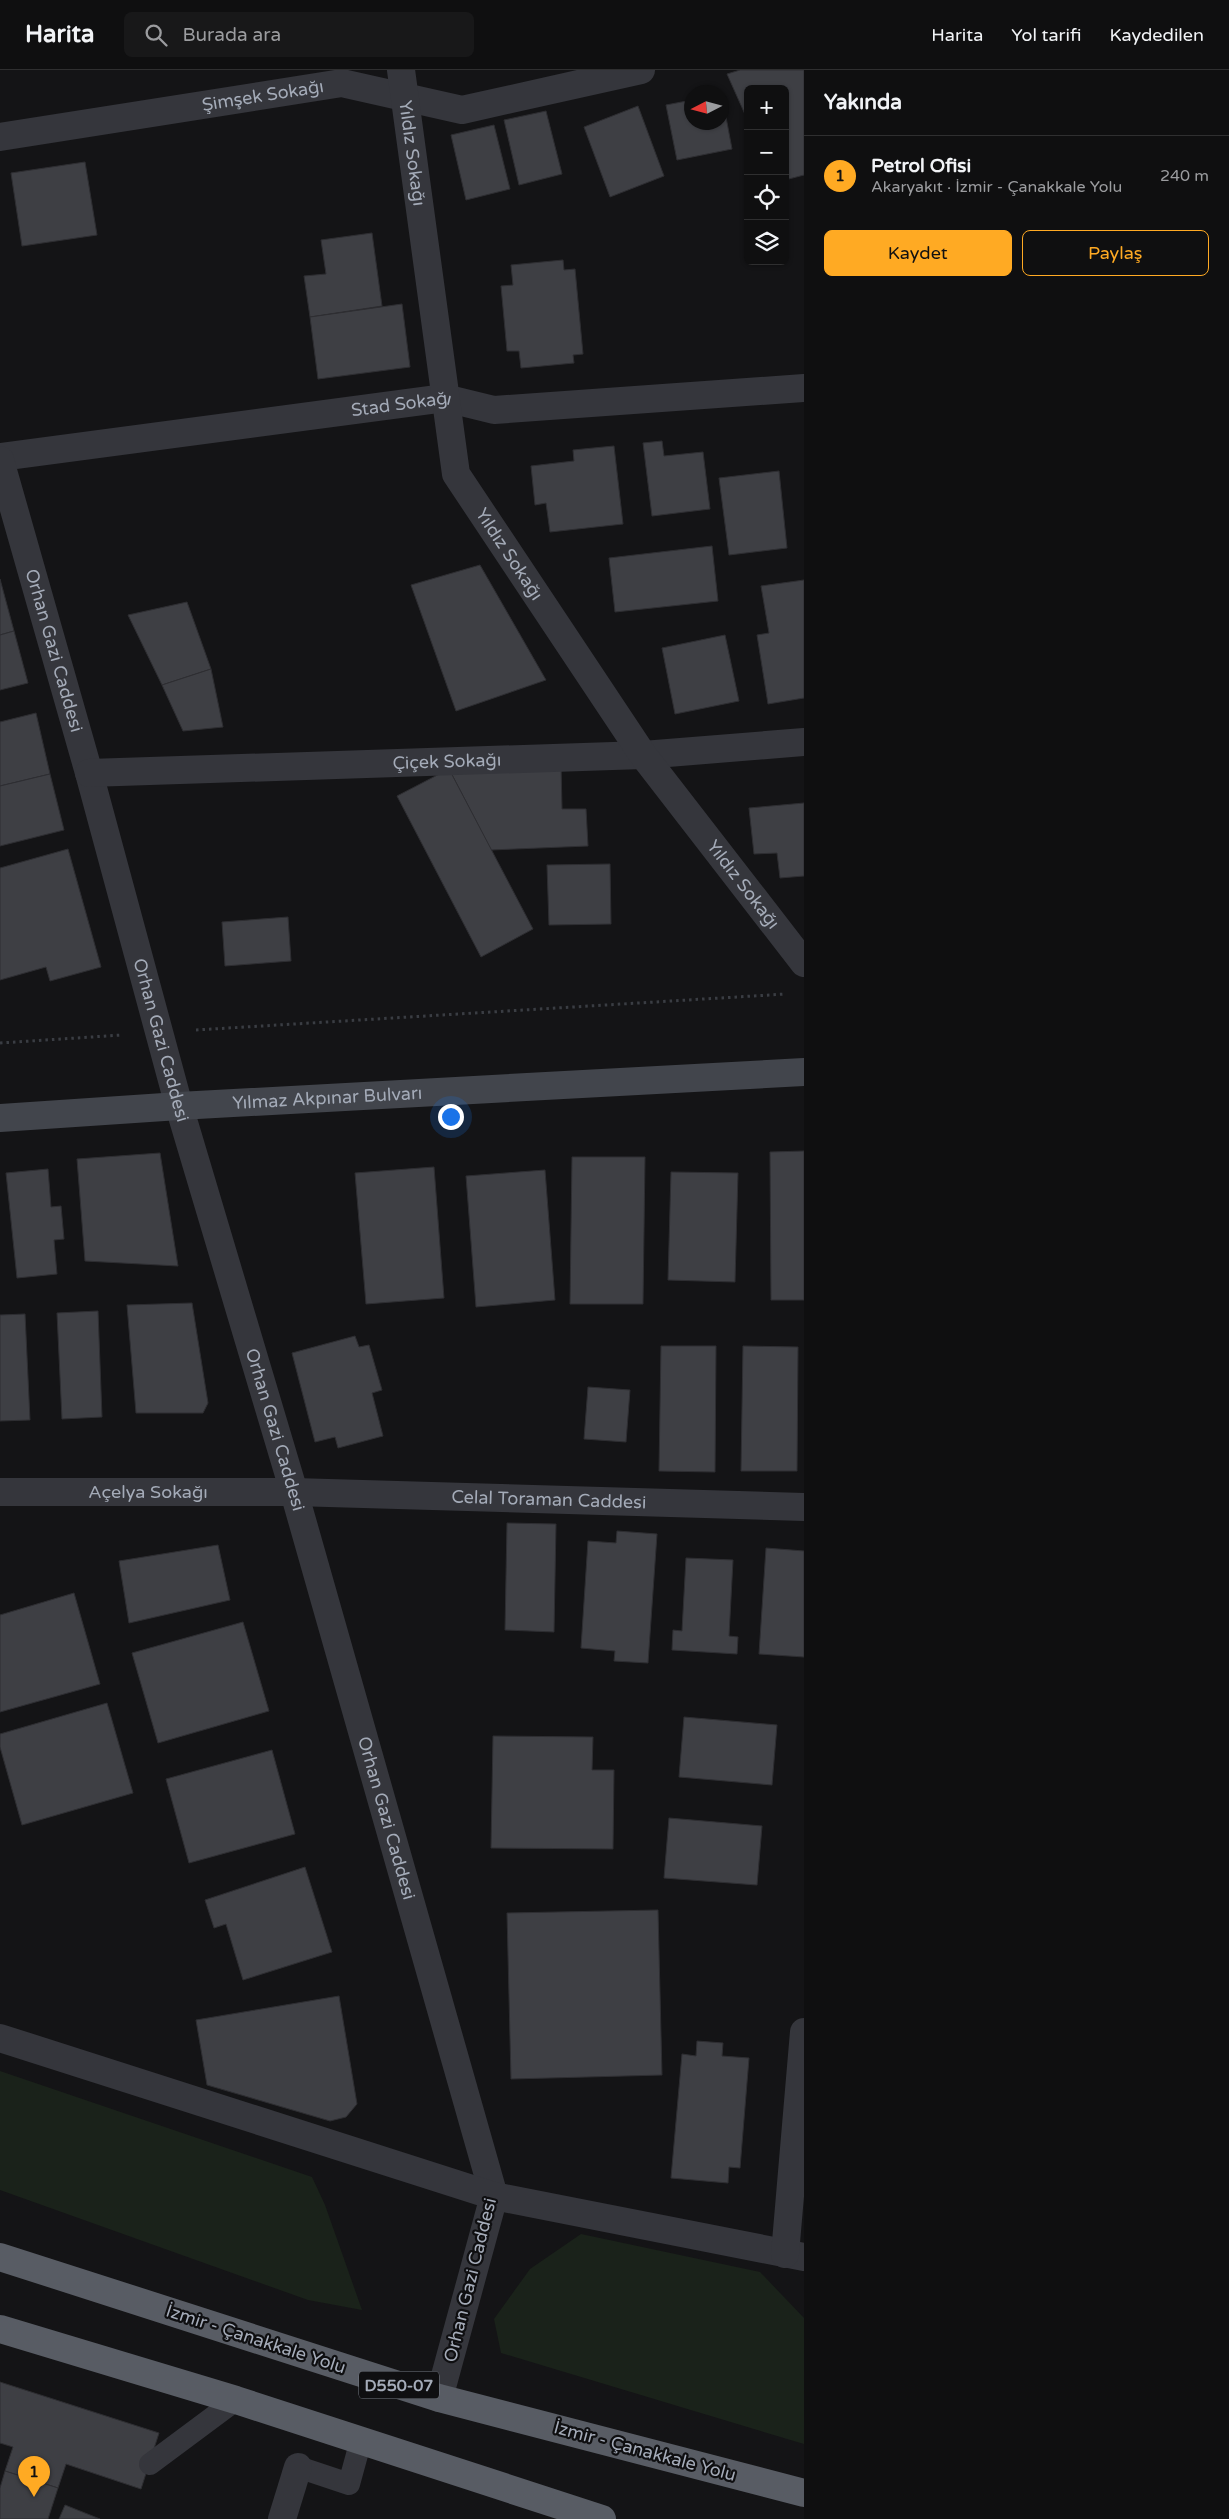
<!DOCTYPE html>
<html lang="tr">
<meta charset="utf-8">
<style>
body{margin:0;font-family:"Varela Round",sans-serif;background:#181819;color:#f1f3f6}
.controls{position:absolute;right:15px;top:15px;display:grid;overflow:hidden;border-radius:8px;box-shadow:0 1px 4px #0004}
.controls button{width:45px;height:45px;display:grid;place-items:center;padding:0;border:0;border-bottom:1px solid #2f2f30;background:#0f0f10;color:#f1f3f6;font:25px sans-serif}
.compass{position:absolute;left:684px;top:15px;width:45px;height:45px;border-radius:50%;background:#0f0f10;box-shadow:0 1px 4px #0004;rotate:264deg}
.you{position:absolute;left:450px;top:1046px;width:18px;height:18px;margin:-12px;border:4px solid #fff;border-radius:50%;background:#1a73e8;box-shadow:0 0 0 8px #1a73e833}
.badge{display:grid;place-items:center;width:32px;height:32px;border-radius:50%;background:#ffaa23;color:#111;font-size:16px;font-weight:700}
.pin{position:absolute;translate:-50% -41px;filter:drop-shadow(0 1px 2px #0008)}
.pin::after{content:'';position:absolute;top:26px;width:18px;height:15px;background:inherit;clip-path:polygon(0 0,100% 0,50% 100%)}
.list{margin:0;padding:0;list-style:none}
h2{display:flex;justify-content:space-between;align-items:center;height:65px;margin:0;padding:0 20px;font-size:21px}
h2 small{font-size:16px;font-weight:400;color:#9b9c9f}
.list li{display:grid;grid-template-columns:32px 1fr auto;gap:15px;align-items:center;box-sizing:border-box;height:80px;padding:0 20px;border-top:1px solid #2f2f30}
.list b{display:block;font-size:19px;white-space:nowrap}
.list p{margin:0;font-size:16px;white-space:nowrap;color:#9b9c9f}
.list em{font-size:16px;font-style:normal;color:#9b9c9f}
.actions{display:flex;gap:10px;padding:15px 20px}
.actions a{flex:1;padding:11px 0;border:1px solid #ffaa23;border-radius:8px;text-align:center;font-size:18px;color:#ffaa23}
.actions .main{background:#ffaa23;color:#111}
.icon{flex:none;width:28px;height:28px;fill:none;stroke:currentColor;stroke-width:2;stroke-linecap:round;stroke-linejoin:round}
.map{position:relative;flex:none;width:804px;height:2449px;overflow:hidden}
header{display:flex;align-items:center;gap:30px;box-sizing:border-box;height:70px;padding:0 25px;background:#0f0f10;border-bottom:1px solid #2f2f30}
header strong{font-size:24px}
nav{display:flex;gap:28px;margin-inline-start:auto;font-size:18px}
.search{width:350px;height:45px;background:#181819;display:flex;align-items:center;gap:12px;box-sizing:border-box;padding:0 18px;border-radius:8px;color:#9b9c9f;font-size:19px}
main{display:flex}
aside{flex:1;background:#0f0f10}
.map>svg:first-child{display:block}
</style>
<header>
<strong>Harita</strong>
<div class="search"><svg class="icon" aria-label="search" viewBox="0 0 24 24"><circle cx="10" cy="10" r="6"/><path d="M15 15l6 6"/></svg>Burada ara</div>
<nav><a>Harita</a><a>Yol tarifi</a><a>Kaydedilen</a></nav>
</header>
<main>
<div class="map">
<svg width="804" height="2449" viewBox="0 0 804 2449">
<rect width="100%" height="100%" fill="#141416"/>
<!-- green -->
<g fill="#1a221a">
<polygon points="0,2001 312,2107 325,2135 362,2240 308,2230 0,2120"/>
<polygon points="581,2164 760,2202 804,2248 804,2374 501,2283 494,2249 530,2199"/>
</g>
<!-- building -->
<g fill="#3e3f44" stroke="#2e2e32">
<polygon points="740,0 804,0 804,105 785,110 785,19 748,19 748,51 727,4"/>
<polygon points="722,26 732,79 677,90 666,35 692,30 692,52 722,52"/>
<polygon points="638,36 664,106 610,127 584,57"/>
<polygon points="546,41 562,104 519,115 504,50"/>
<polygon points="494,55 510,119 466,130 451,65"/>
<polygon points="85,92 97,165 22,176 11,103"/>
<polygon points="372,163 382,236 310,247 304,206 326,204 321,170"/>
<polygon points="563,190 564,200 575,199 583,284 573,285 574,293 521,298 519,281 507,281 501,216 513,215 511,195"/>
<polygon points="402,234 410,297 318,309 310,247"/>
<polygon points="662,371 664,386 703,382 710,439 652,446 643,373"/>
<polygon points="614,376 623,454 550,462 546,433 535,435 531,396 574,391 573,380"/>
<polygon points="779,401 787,478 729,485 719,408"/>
<polygon points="712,476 718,531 615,542 609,488"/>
<polygon points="480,495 546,610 456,641 411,515"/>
<polygon points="0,509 14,561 0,565"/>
<polygon points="804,510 804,628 768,634 757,565 769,563 761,516"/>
<polygon points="187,532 211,599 162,615 128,545"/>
<polygon points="14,561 28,613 0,620 0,565"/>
<polygon points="725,565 739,631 675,644 662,578"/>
<polygon points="211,599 223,657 183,661 162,615"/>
<polygon points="36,643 50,704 0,716 0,652"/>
<polygon points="561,695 562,739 586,739 588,776 491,780 449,699"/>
<polygon points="449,699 533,859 481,887 397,726"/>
<polygon points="50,704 64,760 0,776 0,716"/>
<polygon points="804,733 804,806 780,808 777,783 754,784 749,738"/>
<polygon points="68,779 101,897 50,911 46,897 0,910 0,798"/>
<polygon points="610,794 611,854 549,855 547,795"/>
<polygon points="288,847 291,891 225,896 222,852"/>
<polygon points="804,1081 804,1230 771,1230 770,1082"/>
<polygon points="160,1083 178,1196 85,1191 77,1089"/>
<polygon points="572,1087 645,1087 643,1234 570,1234"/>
<polygon points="434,1097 444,1228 366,1234 355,1103"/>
<polygon points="48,1099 51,1137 61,1136 64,1169 54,1170 57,1204 17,1208 6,1103"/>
<polygon points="545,1100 555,1230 476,1237 466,1106"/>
<polygon points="671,1102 738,1103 735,1212 668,1210"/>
<polygon points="192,1233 208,1333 203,1343 136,1343 127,1235"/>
<polygon points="98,1241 102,1347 62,1349 57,1243"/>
<polygon points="25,1244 30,1350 0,1351 0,1245"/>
<polygon points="355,1266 359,1277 369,1275 382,1320 372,1323 383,1366 338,1378 335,1367 315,1372 292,1283"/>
<polygon points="661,1276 716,1276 715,1402 659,1401"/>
<polygon points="743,1276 798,1277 797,1401 741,1401"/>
<polygon points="588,1317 630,1320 626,1372 584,1369"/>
<polygon points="507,1453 556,1454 554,1562 505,1560"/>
<polygon points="617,1461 657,1464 648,1593 614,1591 615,1581 581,1578 588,1471 616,1473"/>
<polygon points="218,1475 230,1530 129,1553 119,1491"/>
<polygon points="766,1478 804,1481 804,1587 759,1584"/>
<polygon points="686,1488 733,1490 729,1566 738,1567 737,1584 672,1580 673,1560 682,1561"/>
<polygon points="74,1523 100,1614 0,1642 0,1545"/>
<polygon points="243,1552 269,1641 158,1673 132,1583"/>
<polygon points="107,1633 133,1723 22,1755 0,1677 0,1664"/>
<polygon points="684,1647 777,1655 772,1715 679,1707"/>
<polygon points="493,1666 593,1667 592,1700 614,1700 613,1779 491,1778"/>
<polygon points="272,1680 295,1764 189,1793 166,1709"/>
<polygon points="669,1748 762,1756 757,1815 664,1808"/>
<polygon points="305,1797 332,1882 243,1910 226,1854 214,1858 205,1830"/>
<polygon points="658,1840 662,2005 511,2009 507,1843"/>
<polygon points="339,1926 357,2034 346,2047 330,2051 207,2015 196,1950"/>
<polygon points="697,1971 723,1973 722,1986 749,1988 740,2098 729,2097 728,2113 671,2108 682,1984 696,1986"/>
<polygon points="0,2312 159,2363 141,2419 66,2394 58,2418 5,2401 13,2377 0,2373"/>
<polygon points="5,2401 58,2418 48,2449 0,2449 0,2418"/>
<polygon points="65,2435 100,2449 59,2449"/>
</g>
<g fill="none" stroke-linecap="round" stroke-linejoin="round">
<!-- path -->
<g stroke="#3a3d43" stroke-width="3" stroke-dasharray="2.5 4" stroke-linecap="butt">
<polyline points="196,960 786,924"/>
<polyline points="0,973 122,965"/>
</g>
<!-- service -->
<g stroke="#35363c" stroke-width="22">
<polyline points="150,2394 236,2330"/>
<polyline points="298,2397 349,2414 361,2370"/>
</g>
<!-- minor -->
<g stroke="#35363c" stroke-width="28">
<path id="s1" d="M 0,67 L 342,13 L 462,40 L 641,0"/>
<path id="s2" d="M 0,387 L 445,328 L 494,340 L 804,318"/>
<path id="s3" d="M 0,390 L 89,703 L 179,1036 L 294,1422 L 494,2126 L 439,2328"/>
<path id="s4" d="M 89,703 L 643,685 L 804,672"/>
<path id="s5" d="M 0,1422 L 294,1422 L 804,1437"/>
<polyline points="0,1968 494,2126 804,2187"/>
<polyline points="785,2184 804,1962"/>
<polyline points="282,2449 298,2397"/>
</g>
<!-- tertiary -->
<path stroke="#35363c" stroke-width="28" id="s6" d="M 401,0 L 456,404 L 643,685 L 804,893"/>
<!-- secondary -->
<path stroke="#42454c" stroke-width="28" id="s7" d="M 0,1048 L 179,1036 L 804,1002"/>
<!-- trunk -->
<g stroke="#585c64" stroke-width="28">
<polyline points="0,2187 439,2328 804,2423"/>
<polyline points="0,2259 236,2330 602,2449"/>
</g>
</g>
<g text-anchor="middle" stroke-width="4.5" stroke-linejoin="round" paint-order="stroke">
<!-- shield labels -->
<rect fill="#0f0f11" stroke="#777c86" stroke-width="1" x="359" y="2301.5" width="80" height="27" rx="4"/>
<g font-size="16" font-weight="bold" fill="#a4abb8">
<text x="399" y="2321">D550-07</text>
</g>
<!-- street labels -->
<g font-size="18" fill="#a4abb8" stroke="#0f0f11">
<text dy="6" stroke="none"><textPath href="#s1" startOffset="266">Şimşek Sokağı</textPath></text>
<text dy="6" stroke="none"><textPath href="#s6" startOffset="84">Yıldız Sokağı</textPath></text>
<text dy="6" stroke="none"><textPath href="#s2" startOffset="405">Stad Sokağı</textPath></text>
<text dy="6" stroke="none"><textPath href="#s6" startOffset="504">Yıldız Sokağı</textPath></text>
<text dy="6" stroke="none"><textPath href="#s3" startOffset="198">Orhan Gazi Caddesi</textPath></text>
<text dy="6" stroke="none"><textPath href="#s4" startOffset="358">Çiçek Sokağı</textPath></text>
<text dy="6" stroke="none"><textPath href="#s6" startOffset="909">Yıldız Sokağı</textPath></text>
<text dy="6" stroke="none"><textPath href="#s3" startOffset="602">Orhan Gazi Caddesi</textPath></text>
<text dy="6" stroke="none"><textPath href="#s7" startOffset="328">Yılmaz Akpınar Bulvarı</textPath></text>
<text dy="6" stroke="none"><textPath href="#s3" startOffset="1008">Orhan Gazi Caddesi</textPath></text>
<text dy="6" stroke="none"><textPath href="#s5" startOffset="148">Açelya Sokağı</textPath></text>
<text dy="6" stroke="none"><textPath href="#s5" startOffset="549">Celal Toraman Caddesi</textPath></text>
<text dy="6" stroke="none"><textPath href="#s3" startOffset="1412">Orhan Gazi Caddesi</textPath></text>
<text transform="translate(470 2210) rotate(-76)" y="6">Orhan Gazi Caddesi</text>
<text transform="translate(256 2269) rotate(18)" y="6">İzmir - Çanakkale Yolu</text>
<text transform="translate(645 2381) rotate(15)" y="6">İzmir - Çanakkale Yolu</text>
</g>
</g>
</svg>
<div class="controls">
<button>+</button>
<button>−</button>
<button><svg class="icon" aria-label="locate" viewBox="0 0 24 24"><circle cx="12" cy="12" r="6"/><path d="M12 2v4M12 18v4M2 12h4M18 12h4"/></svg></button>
<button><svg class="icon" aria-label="layers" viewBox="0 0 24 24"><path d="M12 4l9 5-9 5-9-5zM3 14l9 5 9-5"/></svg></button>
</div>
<svg class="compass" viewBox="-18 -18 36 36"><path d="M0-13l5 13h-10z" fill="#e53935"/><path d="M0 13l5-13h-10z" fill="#9b9c9f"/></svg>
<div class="you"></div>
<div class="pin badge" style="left:34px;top:2427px">1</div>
</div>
<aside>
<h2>Yakında<small></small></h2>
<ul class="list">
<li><span class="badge">1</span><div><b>Petrol Ofisi</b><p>Akaryakıt · İzmir - Çanakkale Yolu</p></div><em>240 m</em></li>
</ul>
<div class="actions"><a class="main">Kaydet</a><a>Paylaş</a></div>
</aside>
</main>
